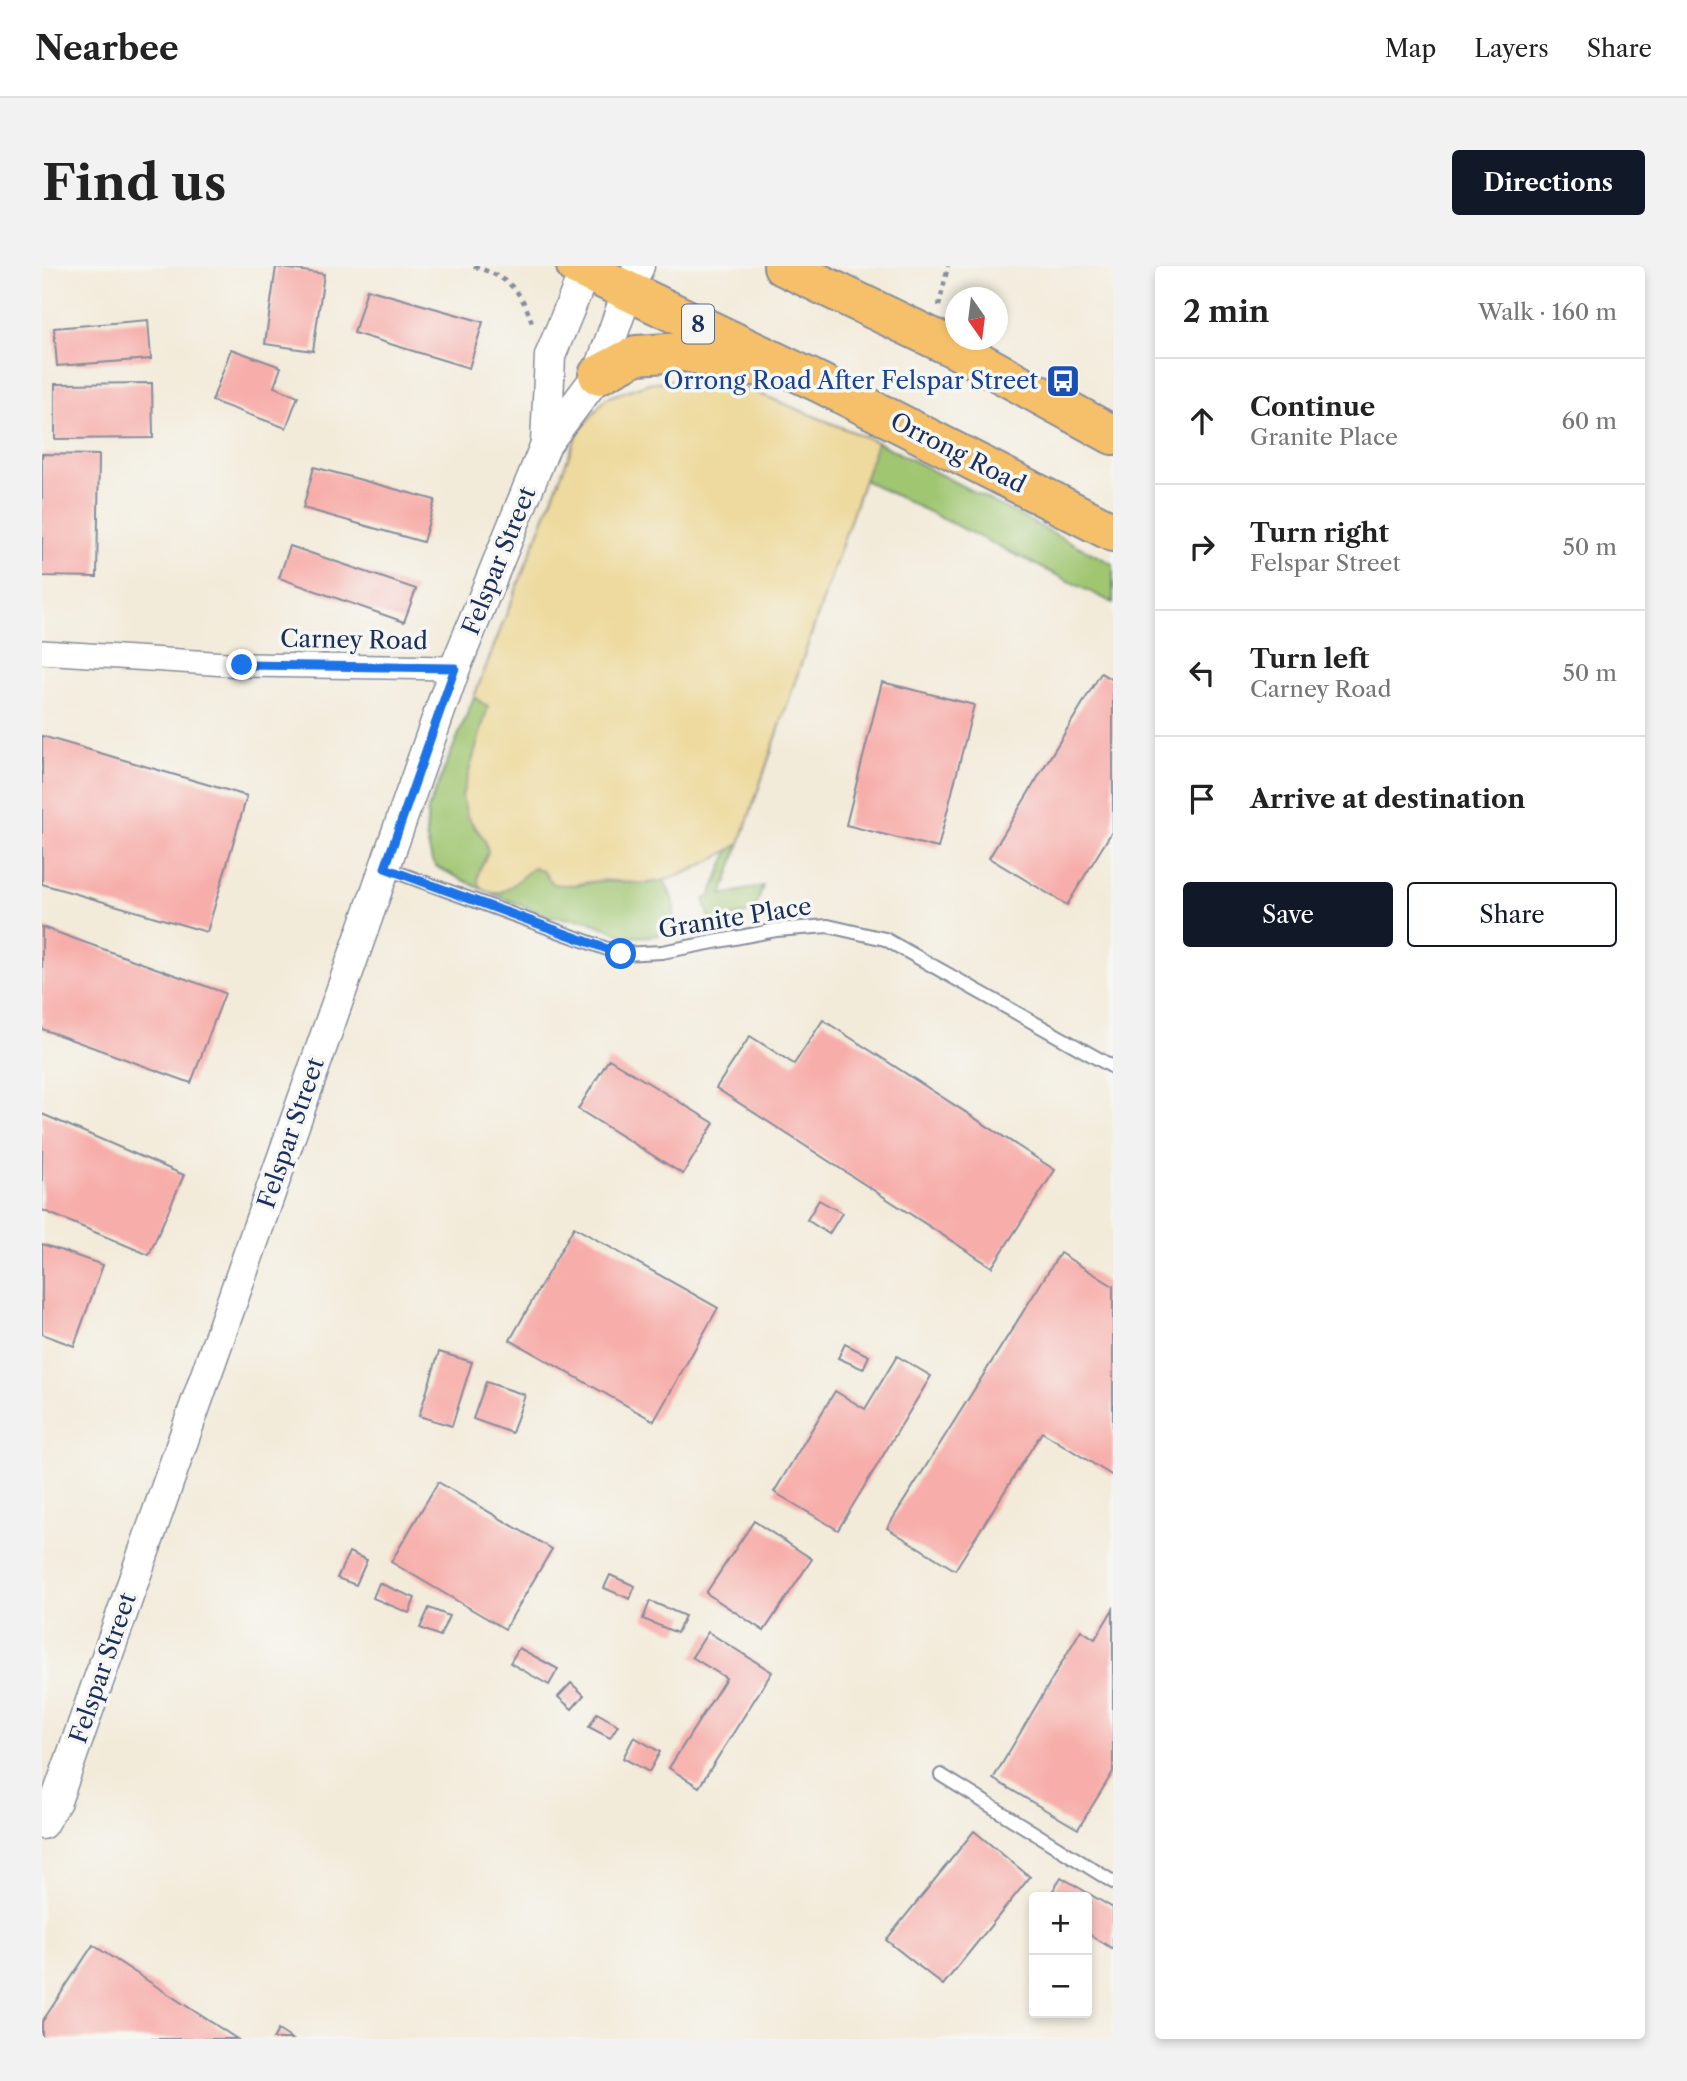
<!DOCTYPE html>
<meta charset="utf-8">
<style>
body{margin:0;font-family:"Libre Caslon Text",serif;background:#f2f2f2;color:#222}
.controls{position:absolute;right:21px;bottom:21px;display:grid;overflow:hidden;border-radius:7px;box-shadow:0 4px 10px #0003}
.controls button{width:63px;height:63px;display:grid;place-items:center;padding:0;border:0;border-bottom:2px solid #e0e0e0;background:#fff;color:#222;font:35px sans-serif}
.compass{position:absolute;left:903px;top:21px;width:63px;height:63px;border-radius:50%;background:#fff;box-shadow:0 4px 10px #0003;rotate:166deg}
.stop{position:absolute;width:21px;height:21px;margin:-16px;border:5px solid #1a73e8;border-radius:50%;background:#fff}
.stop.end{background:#1a73e8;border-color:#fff;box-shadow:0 2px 7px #0008}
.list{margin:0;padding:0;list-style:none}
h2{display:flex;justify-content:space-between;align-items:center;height:91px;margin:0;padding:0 28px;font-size:30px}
h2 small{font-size:23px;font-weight:400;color:#767676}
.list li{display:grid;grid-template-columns:46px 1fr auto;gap:21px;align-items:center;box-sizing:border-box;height:126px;padding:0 28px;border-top:2px solid #e0e0e0}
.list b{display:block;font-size:26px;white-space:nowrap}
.list p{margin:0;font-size:23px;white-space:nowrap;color:#767676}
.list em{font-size:23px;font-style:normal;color:#767676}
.actions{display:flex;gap:14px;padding:21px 28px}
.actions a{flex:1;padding:16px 0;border:2px solid #111827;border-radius:7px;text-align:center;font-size:24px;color:#111827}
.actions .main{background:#111827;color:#fff}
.icon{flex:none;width:38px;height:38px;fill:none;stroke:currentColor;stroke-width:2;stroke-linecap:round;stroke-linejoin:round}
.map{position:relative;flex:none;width:1071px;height:1773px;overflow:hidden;border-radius:7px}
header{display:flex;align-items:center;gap:42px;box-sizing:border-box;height:98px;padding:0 35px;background:#fff;border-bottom:2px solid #e0e0e0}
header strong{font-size:33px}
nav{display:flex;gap:38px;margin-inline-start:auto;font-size:24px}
.intro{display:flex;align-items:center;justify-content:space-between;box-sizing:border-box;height:168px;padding:0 42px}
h1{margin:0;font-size:49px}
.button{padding:18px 32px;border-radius:7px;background:#111827;color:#fff;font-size:24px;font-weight:700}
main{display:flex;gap:42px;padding:0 42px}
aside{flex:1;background:#fff;border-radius:7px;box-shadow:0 4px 10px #0003}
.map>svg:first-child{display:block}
</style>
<header>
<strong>Nearbee</strong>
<nav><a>Map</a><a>Layers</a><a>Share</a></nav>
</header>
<div class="intro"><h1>Find us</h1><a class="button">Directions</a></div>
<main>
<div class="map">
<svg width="1071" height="1773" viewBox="0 0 1071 1773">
<rect width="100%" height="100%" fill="#f6f6f2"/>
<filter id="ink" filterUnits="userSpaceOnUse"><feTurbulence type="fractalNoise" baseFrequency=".0143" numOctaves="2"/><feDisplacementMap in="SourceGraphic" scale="14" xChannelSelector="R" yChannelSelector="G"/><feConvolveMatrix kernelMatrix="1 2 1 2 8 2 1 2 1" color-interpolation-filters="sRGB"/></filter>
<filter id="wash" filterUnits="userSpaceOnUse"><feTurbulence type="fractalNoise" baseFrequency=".00686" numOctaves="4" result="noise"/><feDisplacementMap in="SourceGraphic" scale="28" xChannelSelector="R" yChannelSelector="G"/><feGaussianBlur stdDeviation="1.57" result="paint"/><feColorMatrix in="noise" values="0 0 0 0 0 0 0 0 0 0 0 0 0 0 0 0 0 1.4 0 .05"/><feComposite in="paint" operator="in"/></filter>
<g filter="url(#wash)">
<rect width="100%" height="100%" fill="#f3ebda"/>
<!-- green -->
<g fill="#a0c671" stroke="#5e7a68" stroke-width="2">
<polygon points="835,176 1071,298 1071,337 822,214"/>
<polygon points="432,431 446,441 420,530 432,561 443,574 446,586 436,609 439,623 395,601 390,595 384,570 386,543"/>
<polygon points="698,577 680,629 721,620 712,646 669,656 662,633 668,631 687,585"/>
<path d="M 492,601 L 501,605 L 507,613 L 536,619 L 555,615 L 605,617 L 622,615 C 632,633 636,645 627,665 L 612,670 L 586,671 L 544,654 L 508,651 L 451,628 L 460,626 Z"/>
</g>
<!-- sand -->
<path fill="#eeda9e" stroke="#84847e" stroke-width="2" d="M 647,112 L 694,118 L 835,176 L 698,577 C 675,593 630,617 603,617 C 587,618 570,613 554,615 C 539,617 527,621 511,618 L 501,605 L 492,601 C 478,611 463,633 444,625 C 436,621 435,615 437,607 C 438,599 444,593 446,586 L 443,574 L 425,550 L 420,530 L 446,441 L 432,431 L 536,166 L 564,132 L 607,117 Z"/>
<g id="blocks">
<!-- building -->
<g fill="#f7aeaa">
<polygon points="234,1 282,8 271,85 223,78"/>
<polygon points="325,23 441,56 427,102 312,67"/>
<polygon points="106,54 109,93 15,100 12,62"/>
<polygon points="189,83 239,101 232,121 256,130 244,162 170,135"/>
<polygon points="110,117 111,172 13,173 13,118"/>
<polygon points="0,188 57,189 55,311 0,310"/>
<polygon points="272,201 393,234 381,276 261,242"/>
<polygon points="248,280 374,323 362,356 237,312"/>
<polygon points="1059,407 1071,414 1071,564 1025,639 947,592"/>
<polygon points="840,416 932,439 896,582 804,559"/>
<polygon points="0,470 205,530 165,666 0,618"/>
<polygon points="0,661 183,727 149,817 0,763"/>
<polygon points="781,754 1013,904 950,1001 674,822 708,770 752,798"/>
<polygon points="567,793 672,857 641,908 536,843"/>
<polygon points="0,848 142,909 107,989 0,944"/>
<polygon points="777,934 800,947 787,968 765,954"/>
<polygon points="532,961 676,1042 612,1155 468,1074"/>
<polygon points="0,978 61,999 32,1080 0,1068"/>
<polygon points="1018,987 1071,1020 1071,1210 1000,1166 913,1304 845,1262"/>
<polygon points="803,1078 827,1090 821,1103 796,1092"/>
<polygon points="397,1086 430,1096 410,1160 377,1150"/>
<polygon points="855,1090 889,1110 796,1264 732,1226 793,1125 823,1143"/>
<polygon points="444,1116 483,1129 470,1167 431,1153"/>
<polygon points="396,1216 510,1283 463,1363 349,1296"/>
<polygon points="712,1255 770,1293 722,1365 664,1327"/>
<polygon points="307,1286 325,1294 314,1319 295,1312"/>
<polygon points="568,1309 593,1320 588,1333 562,1322"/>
<polygon points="337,1317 373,1332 367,1347 331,1332"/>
<polygon points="608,1335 643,1350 635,1367 601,1353"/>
<polygon points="387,1342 407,1350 398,1370 378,1362"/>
<polygon points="1071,1343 1071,1506 1036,1563 951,1513 1039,1364 1053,1373"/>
<polygon points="666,1366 730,1406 657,1521 627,1502 684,1412 650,1391"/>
<polygon points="477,1382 516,1403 507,1419 468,1397"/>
<polygon points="529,1417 542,1429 530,1443 516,1431"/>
<polygon points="555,1447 576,1459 568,1472 547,1461"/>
<polygon points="592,1471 618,1486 607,1506 581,1492"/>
<polygon points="932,1565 988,1611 901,1719 844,1674"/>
<polygon points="1019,1611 1071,1642 1071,1683 1045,1667 1045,1631 1007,1631"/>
<polygon points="51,1679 195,1773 0,1773 0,1756"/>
<polygon points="236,1764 250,1773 231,1773"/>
</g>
</g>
</g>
<g filter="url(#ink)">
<use href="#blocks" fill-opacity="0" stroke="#878d9c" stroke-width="2"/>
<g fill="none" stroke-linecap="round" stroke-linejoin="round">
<!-- service casing -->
<g stroke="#878d9c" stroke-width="16">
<g id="service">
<polyline points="343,602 579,688 620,686 734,664 786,660 843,673 1071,801"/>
<polyline points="899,1509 1071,1616"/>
</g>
</g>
<!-- minor casing -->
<g stroke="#878d9c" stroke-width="26">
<polyline id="minor" points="0,386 200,399 413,402"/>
</g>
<!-- tertiary casing -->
<g stroke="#878d9c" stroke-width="33">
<g id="tertiary">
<polyline points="504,178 508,90 545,0"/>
<polyline points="0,1558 14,1535 413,402 504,178 556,109 586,24 597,0"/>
</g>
</g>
<!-- trunk casing -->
<g stroke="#878d9c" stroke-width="42">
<g id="trunk">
<polyline points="534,0 778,117 1071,266"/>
<polyline points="741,0 914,83 1071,169"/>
<polyline points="556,109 594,89 642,86 711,100"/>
</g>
</g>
<!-- path -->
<g stroke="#878d9c" stroke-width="4.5" stroke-dasharray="5 5" stroke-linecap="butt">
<path d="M 432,0 C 465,12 479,22 490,57"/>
<polyline points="897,40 906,0"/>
</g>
<!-- service -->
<use href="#service" stroke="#fff" stroke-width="12"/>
<!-- minor -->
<use href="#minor" stroke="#fff" stroke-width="23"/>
<!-- tertiary -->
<use href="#tertiary" stroke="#fff" stroke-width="30"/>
<!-- trunk -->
<use href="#trunk" stroke="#f6c06b" stroke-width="38"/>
</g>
</g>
<g fill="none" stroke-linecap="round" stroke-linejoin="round" filter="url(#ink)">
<!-- route -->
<polyline stroke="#1a73e8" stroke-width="9" points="200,399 413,402 343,602 579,688"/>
</g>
<!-- icons -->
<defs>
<g id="bus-square" transform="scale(1.75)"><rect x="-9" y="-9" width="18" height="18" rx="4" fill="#1a4fb4" stroke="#f6f6f2"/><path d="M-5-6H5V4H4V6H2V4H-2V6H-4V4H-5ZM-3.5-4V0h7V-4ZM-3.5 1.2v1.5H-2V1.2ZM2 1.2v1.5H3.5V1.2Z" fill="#fff"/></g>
</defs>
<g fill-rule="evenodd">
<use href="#bus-square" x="1021" y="115"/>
</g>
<g text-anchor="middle" stroke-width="7" stroke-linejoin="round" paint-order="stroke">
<!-- shield labels -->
<rect fill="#f6f6f2" stroke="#5d6b8a" stroke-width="2" x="640" y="38.5" width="32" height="39" rx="5"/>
<g font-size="23" font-weight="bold" fill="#1b2f5e">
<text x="656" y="66">8</text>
</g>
<!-- transit labels -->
<g font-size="24" fill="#164399" stroke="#f6f6f2" text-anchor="end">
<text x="996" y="123">Orrong Road After Felspar Street</text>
</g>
<!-- street labels -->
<g font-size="24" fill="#1b2f5e" stroke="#f6f6f2">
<text transform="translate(916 187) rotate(27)" y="8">Orrong Road</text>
<text transform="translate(457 295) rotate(-68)" y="8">Felspar Street</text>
<text transform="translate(312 374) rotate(1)" y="8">Carney Road</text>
<text transform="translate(693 652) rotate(-9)" y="8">Granite Place</text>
<text transform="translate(249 867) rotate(-71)" y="8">Felspar Street</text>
<text transform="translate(61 1402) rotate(-71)" y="8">Felspar Street</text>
</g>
</g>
</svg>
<div class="controls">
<button>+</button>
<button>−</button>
</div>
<svg class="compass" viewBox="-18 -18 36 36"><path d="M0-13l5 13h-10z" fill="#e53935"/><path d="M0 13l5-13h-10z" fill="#767676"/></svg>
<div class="stop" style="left:579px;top:688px"></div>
<div class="stop end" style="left:200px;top:399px"></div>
</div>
<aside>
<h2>2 min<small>Walk · 160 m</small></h2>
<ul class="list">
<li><svg class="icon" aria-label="ahead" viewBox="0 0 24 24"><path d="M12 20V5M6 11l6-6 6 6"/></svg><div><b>Continue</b><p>Granite Place</p></div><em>60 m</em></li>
<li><svg class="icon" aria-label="right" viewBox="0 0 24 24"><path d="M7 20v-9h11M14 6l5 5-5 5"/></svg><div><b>Turn right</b><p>Felspar Street</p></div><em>50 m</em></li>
<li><svg class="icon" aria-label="left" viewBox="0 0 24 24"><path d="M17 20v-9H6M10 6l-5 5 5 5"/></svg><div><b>Turn left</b><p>Carney Road</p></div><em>50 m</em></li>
<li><svg class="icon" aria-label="arrive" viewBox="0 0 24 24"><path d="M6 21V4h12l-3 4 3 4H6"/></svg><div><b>Arrive at destination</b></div></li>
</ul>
<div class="actions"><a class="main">Save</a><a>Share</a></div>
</aside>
</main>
